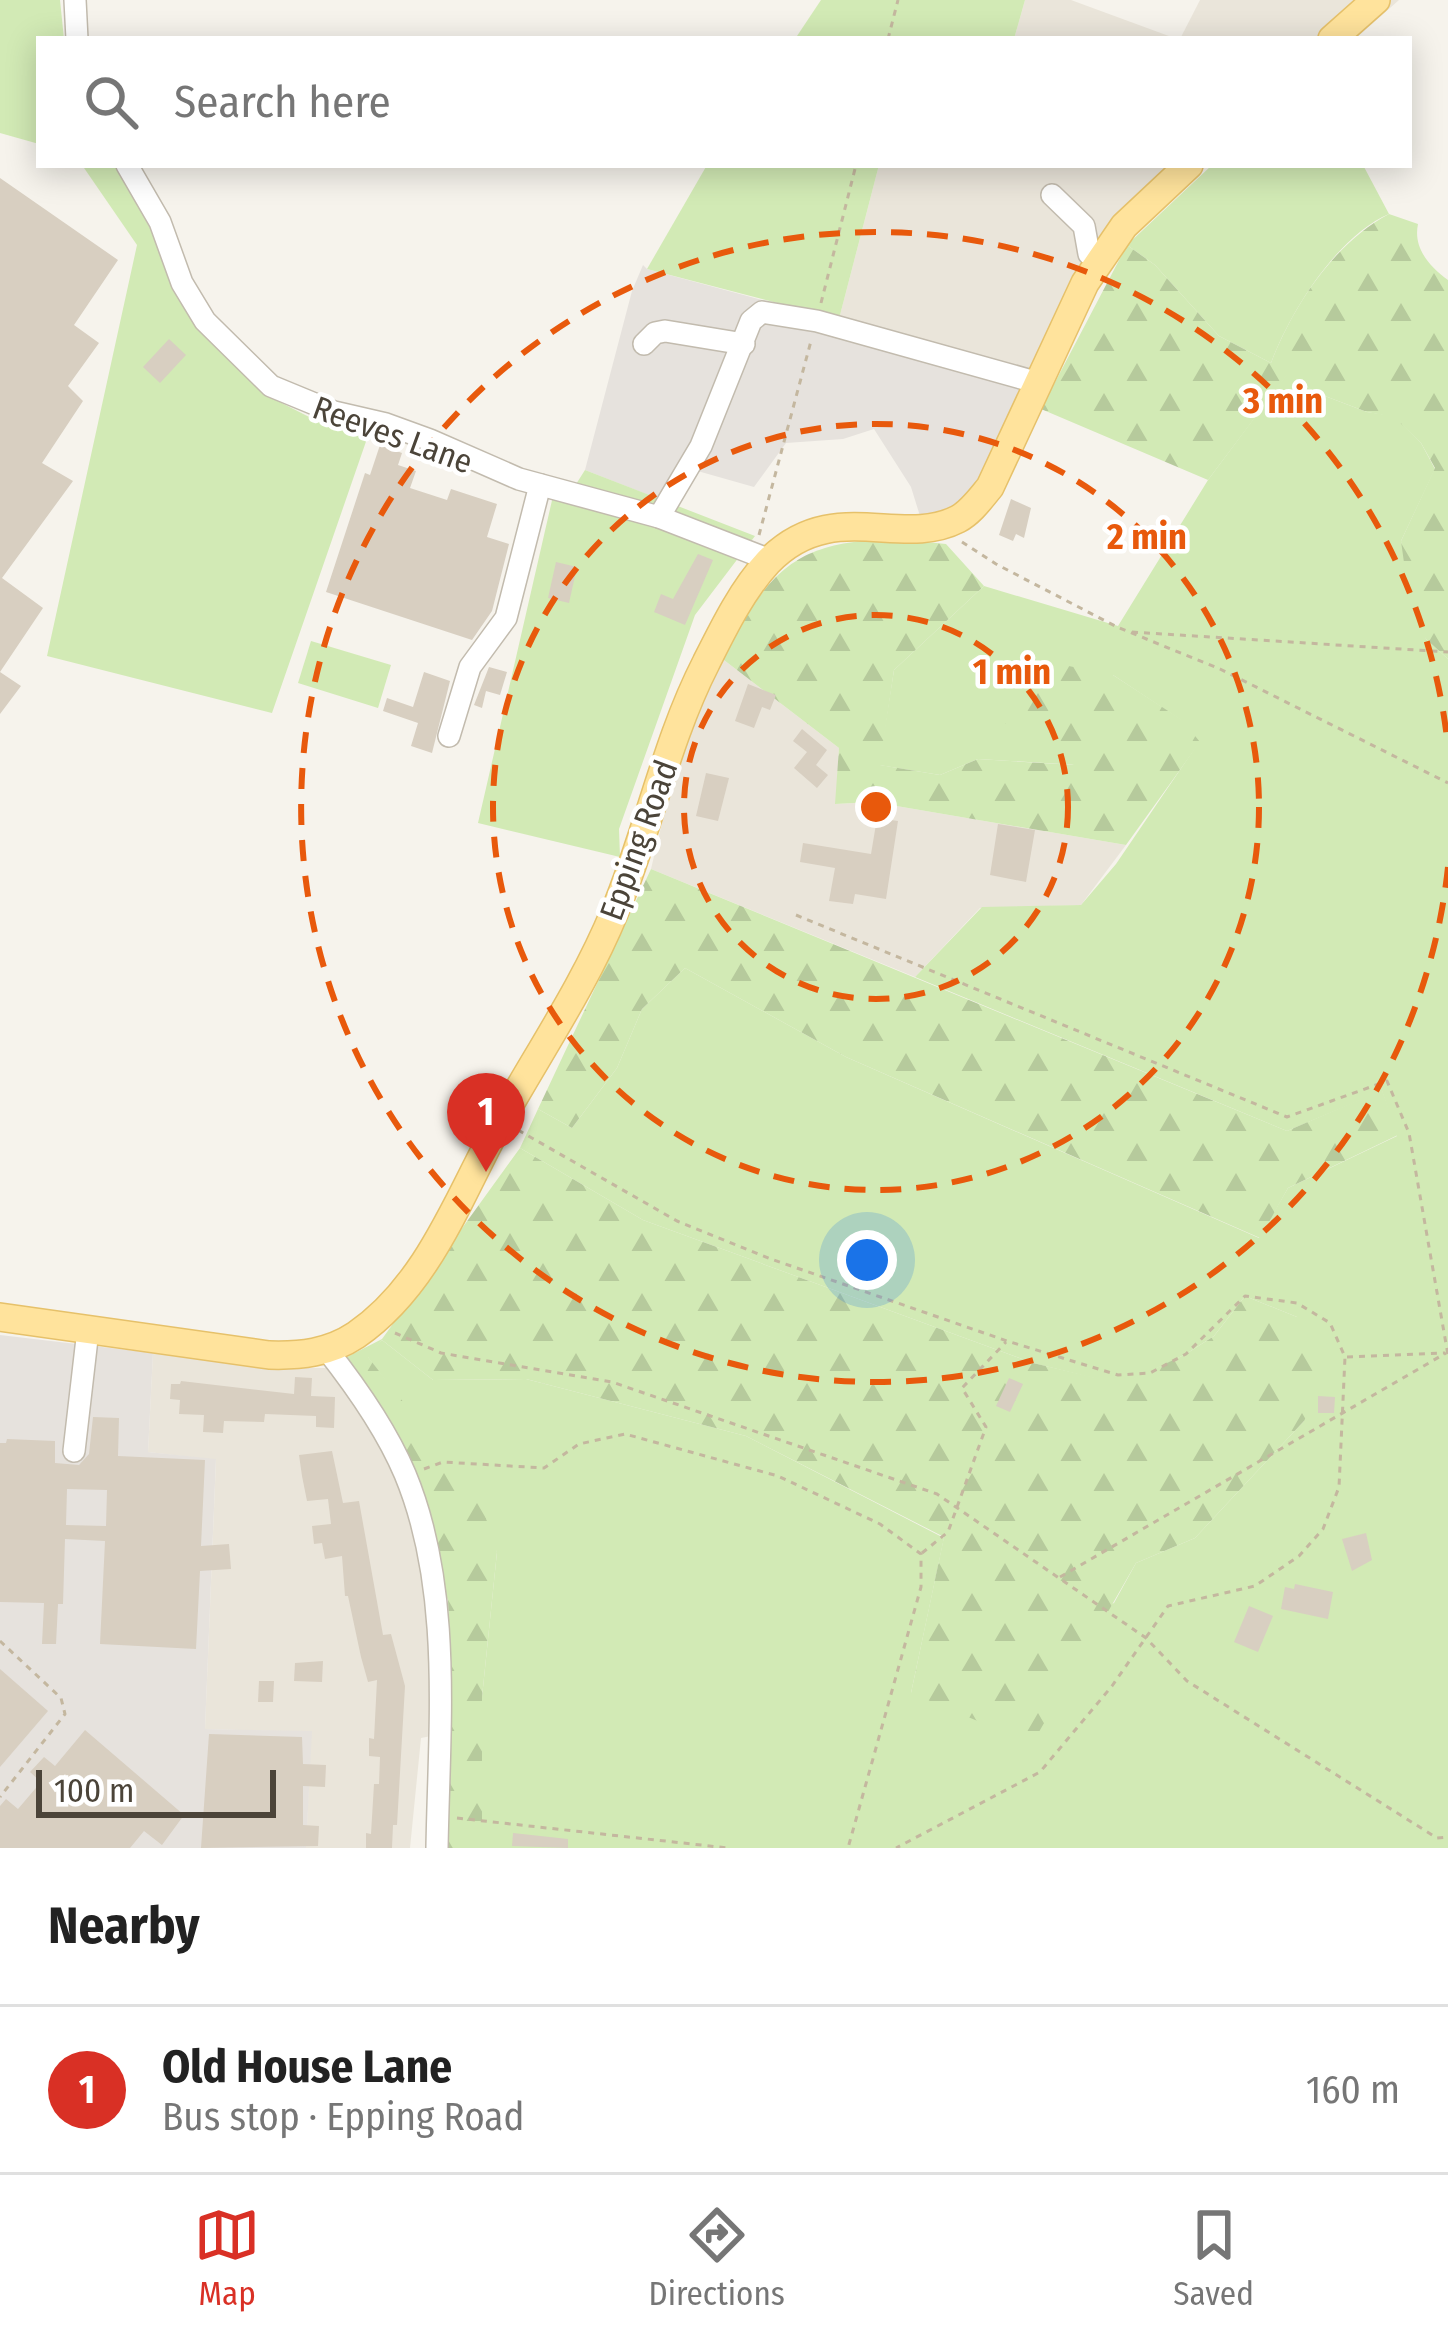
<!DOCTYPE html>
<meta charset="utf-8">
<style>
body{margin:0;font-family:"Fira Sans Condensed",sans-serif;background:#f6f6f6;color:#222}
.scale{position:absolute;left:36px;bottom:30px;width:240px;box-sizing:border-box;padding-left:12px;border:6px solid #4b4439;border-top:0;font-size:33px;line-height:42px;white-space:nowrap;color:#4b4439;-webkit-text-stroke:9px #fff;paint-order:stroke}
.you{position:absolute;left:867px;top:1260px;width:42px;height:42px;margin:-30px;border:9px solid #fff;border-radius:50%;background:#1a73e8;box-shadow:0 0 0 18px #1a73e833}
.badge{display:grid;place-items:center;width:78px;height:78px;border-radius:50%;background:#d93025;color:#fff;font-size:39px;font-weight:700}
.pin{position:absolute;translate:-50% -99px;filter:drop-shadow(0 3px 6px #0008)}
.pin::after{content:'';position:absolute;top:63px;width:42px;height:36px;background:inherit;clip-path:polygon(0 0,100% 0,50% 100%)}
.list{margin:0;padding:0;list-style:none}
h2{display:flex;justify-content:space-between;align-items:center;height:156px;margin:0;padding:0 48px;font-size:51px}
h2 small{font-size:39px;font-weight:400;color:#767676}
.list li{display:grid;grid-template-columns:78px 1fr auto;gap:36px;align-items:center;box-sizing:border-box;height:168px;padding:0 48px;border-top:3px solid #e0e0e0}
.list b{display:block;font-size:45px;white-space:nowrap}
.list p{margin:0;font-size:39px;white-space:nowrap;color:#767676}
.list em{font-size:39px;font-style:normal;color:#767676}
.icon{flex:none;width:66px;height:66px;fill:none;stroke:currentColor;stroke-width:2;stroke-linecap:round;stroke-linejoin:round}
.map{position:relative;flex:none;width:1448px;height:1848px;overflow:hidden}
.search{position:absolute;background:#fff;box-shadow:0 6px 30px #0003;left:36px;right:36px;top:36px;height:132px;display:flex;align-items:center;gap:30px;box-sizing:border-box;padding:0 42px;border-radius:0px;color:#767676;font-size:45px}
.sheet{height:324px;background:#fff}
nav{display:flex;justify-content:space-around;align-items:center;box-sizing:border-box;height:168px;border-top:3px solid #e0e0e0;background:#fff;font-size:33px;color:#767676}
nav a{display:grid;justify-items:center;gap:6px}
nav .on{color:#d93025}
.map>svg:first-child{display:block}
</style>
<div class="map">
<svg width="1448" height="1848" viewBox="0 0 1448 1848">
<defs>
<pattern id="forest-firs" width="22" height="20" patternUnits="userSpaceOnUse" patternTransform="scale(3)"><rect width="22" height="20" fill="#d2eab5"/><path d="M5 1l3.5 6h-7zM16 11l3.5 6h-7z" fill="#b6ca9c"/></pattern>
</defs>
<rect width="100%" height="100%" fill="#f6f3ec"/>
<!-- residential -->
<g fill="#eae5da">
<polygon points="1025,0 1071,0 1177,39 1014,39"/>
<polygon points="1200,0 1399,0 1355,39 1180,39"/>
<polygon points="879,165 1180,165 1034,373 839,319"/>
<polygon points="720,657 839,748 836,804 873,802 1126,845 1081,905 980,908 915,977 651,869 669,793 697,708"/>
<polygon points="153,1353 273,1368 326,1368 338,1378 381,1444 397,1478 420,1551 431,1651 431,1736 421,1738 410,1848 306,1848 311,1732 205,1729 216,1460 148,1452"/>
</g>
<!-- industrial -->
<g fill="#e6e2dd">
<polygon points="643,265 647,269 1034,373 966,508 920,516 911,487 874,429 843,439 786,443 754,487 694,470 674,505 585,470 632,291"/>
<polygon points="0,1335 153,1353 148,1452 216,1459 205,1729 312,1731 306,1848 0,1848"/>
</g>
<!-- grass -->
<g fill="#d2eab5">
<polygon points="0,0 60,0 64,39 39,39 39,144 0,133"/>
<polygon points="821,0 1025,0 1014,39 795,39"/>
<polygon points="82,165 115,165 159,244 266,395 319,422 370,430 272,713 47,656 137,245"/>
<polygon points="707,165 879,165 839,319 647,269"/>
<path d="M 1212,165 L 1363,165 L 1389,214 C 1337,236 1290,312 1271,363 L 1219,336 L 1155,265 L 1127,245 Z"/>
<polygon points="1287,374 1317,393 1367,412 1394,416 1421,443 1435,469 1401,541 1426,639 1448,659 1448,1848 482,1848 482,1697 497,1552 414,1418 367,1356 382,1340 433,1380 526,1379 746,1436 944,1538 911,1693 1114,1603 1136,1563 1195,1538 1304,1421 1297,1317 1245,1296 1214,1336 1186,1354 1122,1385 1033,1363 643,1220 520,1148 538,1109 572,1128 617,1068 642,1009 685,968 846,1057 1259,1238 1288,1188 1397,1136 1382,1091 1287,1131 915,977 982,907 1081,905 1116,864 1199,742 1181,720 1113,675 1077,765 978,759 940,775 879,765 894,670 984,586 1118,626 1208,480"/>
<polygon points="585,470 755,536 695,615 619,829 620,857 478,823 553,496 566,500"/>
<polygon points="311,641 391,665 378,708 298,683"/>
</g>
<!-- forest -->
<g fill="url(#forest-firs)">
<path d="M 1389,214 L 1418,224 C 1413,248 1429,266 1448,280 L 1448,659 L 1426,639 L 1411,613 L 1401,541 L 1435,468 L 1421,443 L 1394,417 L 1367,412 L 1317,393 L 1287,375 L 1208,480 L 1041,409 L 1127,245 L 1155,265 L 1219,336 L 1271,363 C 1293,306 1334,243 1389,214 Z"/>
<path d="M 897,539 L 946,544 L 984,586 L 894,670 L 880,765 L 940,775 L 978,759 L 1074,765 L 998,719 L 1044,661 L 1113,675 L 1182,720 L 1200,742 L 1126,845 L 873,802 L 835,804 L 839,748 L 720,657 C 773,571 790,541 897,539 Z"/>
<polygon points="651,869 1287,1131 1382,1090 1398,1135 1288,1188 1260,1238 846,1057 685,968 642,1009 617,1068 572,1128 538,1109"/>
<polygon points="520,1148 643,1220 1033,1363 1122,1384 1186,1354 1214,1336 1245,1296 1297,1317 1336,1357 1304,1421 1195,1538 1136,1563 1032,1744 911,1693 944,1537 746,1436 526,1379 433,1380 382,1340 368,1357 480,1500 497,1552 482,1697 482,1848 445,1848 451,1695 448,1600 372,1403 347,1357 382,1339"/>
</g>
<!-- building -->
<g fill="#d8cfc1" fill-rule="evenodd">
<polygon points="0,178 118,260 74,325 99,343 68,386 83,401 42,463 73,481 2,578 43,608 0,672 21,686 0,714"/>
<polygon points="169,339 186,355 160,383 143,367"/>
<polygon points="380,445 402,453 398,465 416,471 410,488 447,500 451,489 497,504 487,537 509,544 492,611 472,640 326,592 365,473 370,475"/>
<polygon points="1011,499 1031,508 1024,538 1016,534 1013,541 999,535"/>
<polygon points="698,554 713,560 685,625 654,612 661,594 673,599"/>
<polygon points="556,562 577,567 569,603 548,598"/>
<polygon points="489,667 507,672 500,695 486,691 482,708 474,705"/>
<polygon points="424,672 450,681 432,753 411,746 418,723 383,711 387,698 413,707"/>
<polygon points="748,684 776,695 770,710 762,707 754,728 735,721"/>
<polygon points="802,729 827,750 816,765 828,775 817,788 794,768 807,752 793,741"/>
<polygon points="706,773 729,778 718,821 696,816"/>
<polygon points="877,818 898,821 886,899 855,894 853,904 829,901 835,868 800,862 803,843 871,854"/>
<polygon points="998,824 1035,830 1026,882 990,875"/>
<polygon points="295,1377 312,1378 311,1396 335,1397 334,1428 316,1427 316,1416 265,1414 264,1422 224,1421 223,1433 203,1432 204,1415 179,1414 180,1400 170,1399 171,1384 180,1384 181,1381 294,1394"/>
<polygon points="1009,1378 1023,1384 1010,1412 996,1406"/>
<polygon points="1318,1396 1335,1397 1334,1413 1318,1413"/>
<path d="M 93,1417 L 119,1418 L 118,1456 L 205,1460 L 201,1546 L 229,1544 L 231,1569 L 200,1571 L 196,1649 L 100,1644 L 105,1541 L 65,1539 L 63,1604 L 58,1604 L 56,1644 L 42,1644 L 44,1603 L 0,1602 L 0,1443 L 6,1443 L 7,1439 L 55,1441 L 55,1463 L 79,1465 L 89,1454 ZM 67,1489 L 107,1490 L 106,1526 L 66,1525 Z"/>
<polygon points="332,1451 343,1503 359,1501 383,1635 391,1634 405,1686 397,1825 393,1825 392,1848 366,1848 366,1833 371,1834 374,1784 379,1784 380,1757 369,1756 369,1738 374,1739 377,1680 368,1682 361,1657 348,1596 345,1596 342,1556 325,1559 322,1543 314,1544 312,1526 331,1524 328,1499 307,1501 302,1476 299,1455"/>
<polygon points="1366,1533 1372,1560 1352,1571 1342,1539"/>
<polygon points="1295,1584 1333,1592 1328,1619 1281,1609 1285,1587 1294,1589"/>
<polygon points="1249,1606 1273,1616 1258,1652 1234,1642"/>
<polygon points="323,1661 322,1682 294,1681 295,1663"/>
<polygon points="0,1669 48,1711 0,1767"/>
<polygon points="259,1681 274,1681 273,1702 258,1702"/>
<polygon points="85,1730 184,1815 162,1845 144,1831 130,1848 0,1848 0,1806 6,1799 18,1809 41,1782 30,1772 44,1757 55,1766"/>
<polygon points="209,1734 302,1737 303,1764 326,1765 325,1787 303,1786 303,1825 319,1826 318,1846 201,1848"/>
<polygon points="513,1833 568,1839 568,1848 512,1846"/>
</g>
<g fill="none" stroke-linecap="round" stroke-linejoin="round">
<!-- minor casing -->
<g stroke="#c2bbae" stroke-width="24">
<g id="minor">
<polyline points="75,0 77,39"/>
<polyline points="127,165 160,222 182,283 205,321 271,386 334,412 386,424 430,440 519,479 659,517 770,560"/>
<polyline points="1052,195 1084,226 1089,254 1100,260"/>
<polyline points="644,344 655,333 665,331 744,344"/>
<polyline points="659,517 701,446 751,321 762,312 817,321 1039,383"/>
<polyline points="449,736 470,667 506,618 540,485"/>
<path d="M 327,1350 C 357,1388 386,1429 405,1474 C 453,1589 439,1727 437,1848"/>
<polyline points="74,1451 88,1330"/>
</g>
</g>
<!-- major casing -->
<g stroke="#e6c16a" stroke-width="30">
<g id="major">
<polyline points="1332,39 1376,0"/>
<path d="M 0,1317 L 269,1355 C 300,1356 329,1353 356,1335 C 430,1284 460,1193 502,1118 C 541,1049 585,984 615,911 C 649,829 666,741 706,663 C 723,629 742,590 768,562 C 832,496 900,549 958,519 C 971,512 980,499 990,487 L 1085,283 L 1124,226 L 1189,165"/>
</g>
</g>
<!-- path -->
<g stroke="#c4b79f" stroke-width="3" stroke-dasharray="6 6" stroke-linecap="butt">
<polyline points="888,39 898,0"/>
<polyline points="821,303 856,165"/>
<polyline points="759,535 811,341"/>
<polyline points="962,542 996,564 1117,627 1220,669 1448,783"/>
<polyline points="1132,632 1448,652"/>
<polyline points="796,915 1287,1117 1387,1081 1409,1133 1448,1355"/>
<polyline points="518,1130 677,1221 771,1259 1007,1341 1118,1375 1150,1373 1186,1354 1245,1296 1297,1303 1330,1323 1345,1357 1339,1487 1323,1529 1299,1556 1255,1586 1168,1606 1112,1686 1040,1772 896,1848"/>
<polyline points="395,1333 441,1353 612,1382 937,1494 1146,1638 1187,1681 1437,1838 1448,1837"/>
<polyline points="1347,1357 1445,1353"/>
<polyline points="424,1469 443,1462 544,1468 579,1444 625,1434 778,1476 880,1524 921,1554 921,1587 848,1848"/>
<polyline points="922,1553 948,1532 986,1427 962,1388 1006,1342"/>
<polyline points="1060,1577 1446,1353"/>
<polyline points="0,1641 61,1698 65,1714 0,1797"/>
<polyline points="457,1818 728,1848"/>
</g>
<!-- minor -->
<use href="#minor" stroke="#fff" stroke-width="21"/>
<!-- major -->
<use href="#major" stroke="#ffe39c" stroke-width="27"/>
</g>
<!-- distance rings -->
<g fill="none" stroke="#e8590c" stroke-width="6" stroke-dasharray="21 15">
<circle cx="876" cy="807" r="192"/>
<circle cx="876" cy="807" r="383"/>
<path d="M1448 867A575 575 0 1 1 1448 747"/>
</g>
<g text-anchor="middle" stroke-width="9" stroke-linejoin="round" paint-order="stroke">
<!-- street labels -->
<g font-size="33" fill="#4b4439" stroke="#fff">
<text transform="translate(393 434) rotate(20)" y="12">Reeves Lane</text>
<text transform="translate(638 840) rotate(-70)" y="12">Epping Road</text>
</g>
</g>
<circle cx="876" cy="807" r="18" fill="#e8590c" stroke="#fff" stroke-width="6"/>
<g font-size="36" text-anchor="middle" font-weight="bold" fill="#e8590c" stroke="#fff" stroke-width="9" stroke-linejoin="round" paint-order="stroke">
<text x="1283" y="413">3 min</text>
<text x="1147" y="549">2 min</text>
<text x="1012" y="684">1 min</text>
</g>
</svg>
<div class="scale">100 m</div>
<div class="you"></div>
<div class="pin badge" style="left:486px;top:1172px">1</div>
<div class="search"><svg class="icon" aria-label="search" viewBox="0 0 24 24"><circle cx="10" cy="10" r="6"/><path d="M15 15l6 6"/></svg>Search here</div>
</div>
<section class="sheet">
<h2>Nearby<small></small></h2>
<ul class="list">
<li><span class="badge">1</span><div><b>Old House Lane</b><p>Bus stop · Epping Road</p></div><em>160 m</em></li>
</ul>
</section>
<nav>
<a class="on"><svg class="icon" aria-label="map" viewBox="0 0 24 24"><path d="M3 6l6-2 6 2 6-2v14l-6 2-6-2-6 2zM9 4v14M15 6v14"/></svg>Map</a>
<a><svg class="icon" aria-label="directions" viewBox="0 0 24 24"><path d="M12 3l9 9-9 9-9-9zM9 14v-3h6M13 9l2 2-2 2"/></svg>Directions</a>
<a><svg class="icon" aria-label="saved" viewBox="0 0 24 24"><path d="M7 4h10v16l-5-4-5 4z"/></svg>Saved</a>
</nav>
